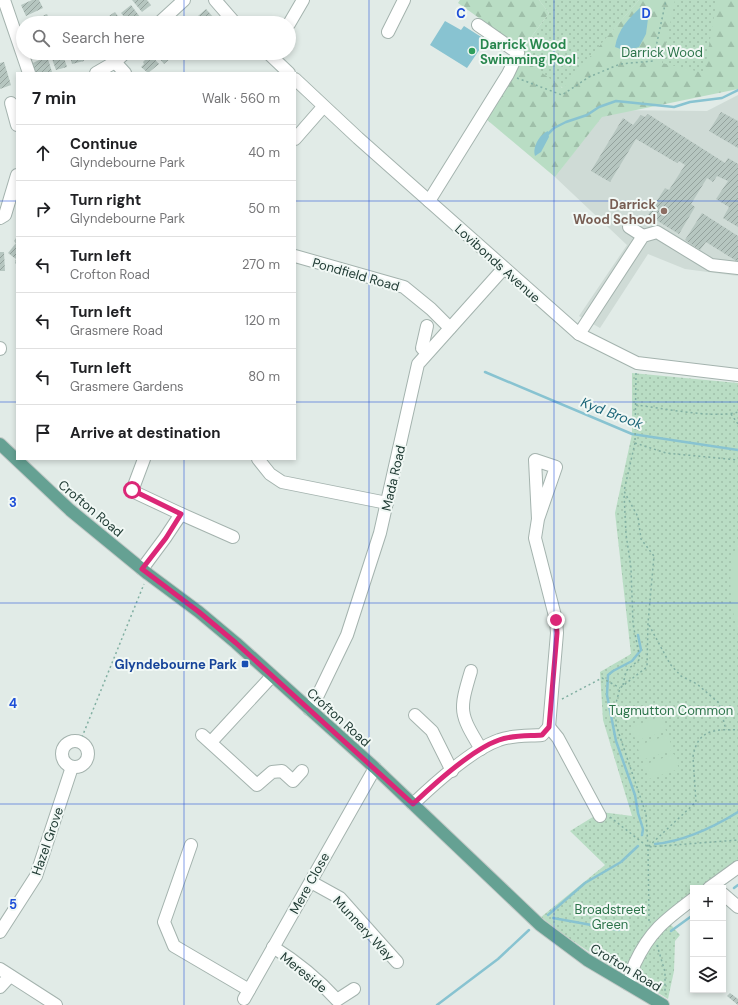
<!DOCTYPE html>
<meta charset="utf-8">
<style>
body{margin:0;font-family:"DM Sans",sans-serif;background:#f6f6f6;color:#202124}
.controls{position:absolute;right:12px;bottom:12px;display:grid;overflow:hidden;border-radius:0px;box-shadow:0 2px 6px #0003}
.controls button{width:36px;height:36px;display:grid;place-items:center;padding:0;border:0;border-bottom:1px solid #e0e0e0;background:#fff;color:#202124;font:20px sans-serif}
.stop{position:absolute;width:12px;height:12px;margin:-9px;border:3px solid #db2777;border-radius:50%;background:#fff}
.stop.end{background:#db2777;border-color:#fff;box-shadow:0 1px 4px #0008}
.list{margin:0;padding:0;list-style:none}
h2{display:flex;justify-content:space-between;align-items:center;height:52px;margin:0;padding:0 16px;font-size:17px}
h2 small{font-size:13px;font-weight:400;color:#757577}
.list li{display:grid;grid-template-columns:26px 1fr auto;gap:12px;align-items:center;box-sizing:border-box;height:56px;padding:0 16px;border-top:1px solid #e0e0e0}
.list b{display:block;font-size:15px;white-space:nowrap}
.list p{margin:0;font-size:13px;white-space:nowrap;color:#757577}
.list em{font-size:13px;font-style:normal;color:#757577}
.icon{flex:none;width:22px;height:22px;fill:none;stroke:currentColor;stroke-width:2;stroke-linecap:round;stroke-linejoin:round}
.map{position:relative;flex:none;width:738px;height:1005px;overflow:hidden}
.search{position:absolute;background:#fff;box-shadow:0 2px 6px #0003;left:16px;top:16px;width:280px;height:44px;display:flex;align-items:center;gap:10px;box-sizing:border-box;padding:0 14px;border-radius:22px;color:#757577;font-size:15px}
.panel{position:absolute;background:#fff;box-shadow:0 2px 6px #0003;left:16px;top:72px;width:280px;height:388px;border-radius:0px}
.map>svg:first-child{display:block}
</style>
<div class="map">
<svg width="738" height="1005" viewBox="0 0 738 1005">
<defs>
<pattern id="forest-firs" width="22" height="20" patternUnits="userSpaceOnUse"><rect width="22" height="20" fill="#b9ddc4"/><path d="M5 1l3.5 6h-7zM16 11l3.5 6h-7z" fill="#9fbfa9"/></pattern>
<pattern id="park-dots" width="8" height="8" patternUnits="userSpaceOnUse"><rect width="8" height="8" fill="#b9ddc4"/><path d="M2 2h.1M6 6h.1" fill="none" stroke="#9fbfa9" stroke-width="1.8" stroke-linecap="round"/></pattern>
<pattern id="building-hatch" width="6" height="6" patternUnits="userSpaceOnUse"><rect width="6" height="6" fill="#b6c6c0"/><path d="M-1 1l2-2M0 6l6-6M5 7l2-2" fill="none" stroke="#94a29d"/></pattern>
</defs>
<rect width="100%" height="100%" fill="#e1ebe7"/>
<!-- built -->
<polygon fill="#cfdbd6" points="738,95 738,276 685,269 648,254 600,328 579,316 627,245 555,177 606,110 707,111"/>
<!-- forest -->
<polygon fill="url(#forest-firs)" points="460,0 539,0 549,13 529,40 562,88 639,0 738,0 738,89 602,117 555,177 486,119 518,53 517,45 458,3"/>
<!-- park -->
<g fill="url(#park-dots)">
<polygon points="539,0 639,0 563,88 531,65 529,40 549,13"/>
<polygon points="675,0 717,0 704,73 662,63"/>
<polygon points="632,373 738,383 738,862 702,888 693,888 693,895 664,917 680,935 675,941 674,971 668,999 622,971 615,969 564,935 541,917 605,865 570,831 601,812 632,816 603,720 600,672 631,654 615,513 632,434"/>
</g>
<!-- pitch -->
<g fill="#b9ddc4">
<path d="M 738,543 L 738,634 C 731,607 725,569 738,543 Z"/>
<polygon points="662,716 666,731 636,741 631,727"/>
<polygon points="668,735 673,750 642,760 637,746"/>
<polygon points="674,754 679,769 649,779 644,765"/>
</g>
<!-- water -->
<g fill="#88c3d1">
<path d="M 642,6 L 649,11 L 646,34 L 639,47 L 626,51 L 615,47 C 618,29 629,18 642,6 Z"/>
<polygon points="445,21 461,30 464,26 486,40 467,68 430,45"/>
<path d="M 548,131 L 549,137 L 541,152 L 535,156 C 532,147 540,134 548,131 Z"/>
</g>
<g fill="none" stroke-linecap="round" stroke-linejoin="round">
<!-- stream -->
<g stroke="#88c3d1" stroke-width="2.5">
<polyline points="548,134 554,128 566,122 587,115 599,107 616,101 674,107 690,102 722,98 738,90"/>
<polyline points="485,372 632,434 738,450"/>
<polyline points="638,635 641,650 632,661 613,671 608,675 607,695 616,741 635,795 638,813 643,829 642,835"/>
<path d="M 655,844 C 685,841 712,828 738,812"/>
<polyline points="734,888 738,885"/>
<polyline points="548,915 585,883 621,862 638,846"/>
<polyline points="553,918 619,930"/>
<polyline points="671,931 693,915"/>
<polyline points="437,1005 498,959 529,930"/>
</g>
</g>
<!-- building -->
<g fill="url(#building-hatch)">
<polygon points="32,0 39,0 43,8 26,16 21,5"/>
<polygon points="132,0 147,0 151,5 142,12"/>
<polygon points="131,5 140,17 129,23 121,13"/>
<polygon points="206,9 214,18 209,23 204,23 198,16"/>
<polygon points="115,12 123,23 109,23 106,18"/>
<polygon points="47,14 51,23 28,23"/>
<polygon points="69,53 81,53 84,61 72,64"/>
<polygon points="82,53 96,53 84,58"/>
<polygon points="143,53 149,53 159,64 148,73 141,67 144,64 143,62 147,58"/>
<polygon points="151,53 168,53 172,57 164,64 155,53 153,55"/>
<polygon points="172,53 181,53 182,57 178,59"/>
<polygon points="63,55 67,67 56,70 52,59"/>
<polygon points="47,56 52,72 31,73 27,61 31,59 33,63"/>
<polygon points="4,62 11,85 0,89 0,63"/>
<polygon points="721,112 738,121 738,148 709,131"/>
<polygon points="648,114 725,163 728,158 738,164 738,227 723,218 729,207 716,199 728,181 717,176 713,182 707,178 691,204 695,207 679,234 648,215 665,188 669,190 685,165 679,161 677,163 636,139 610,182 591,171 623,118 633,125 641,115 645,117"/>
<polygon points="702,213 738,236 738,262 706,242 700,250 685,240"/>
<polygon points="16,238 17,239 17,265 15,263 16,259 8,253 16,243 14,241"/>
<polygon points="0,252 4,252 5,271 0,271"/>
<polygon points="730,993 738,999 738,1005 727,996"/>
</g>
<g fill="none" stroke-linecap="round" stroke-linejoin="round">
<!-- minor casing -->
<g stroke="#a4b3ae" stroke-width="14">
<g id="minor">
<polyline points="4,0 29,73"/>
<polyline points="215,0 235,23"/>
<polyline points="159,23 184,0"/>
<polyline points="289,24 303,0"/>
<polyline points="388,32 404,0"/>
<polyline points="268,53 289,73"/>
<polyline points="115,62 125,73"/>
<polyline points="96,73 115,62 125,53"/>
<polyline points="295,79 358,138 579,334 637,363 738,375"/>
<polyline points="11,103 17,125"/>
<polyline points="295,139 323,107"/>
<polyline points="429,201 508,74 518,53 478,25"/>
<polyline points="0,218 5,215 17,175"/>
<polyline points="629,227 643,236"/>
<polyline points="295,256 404,287 431,309 450,328"/>
<polyline points="579,334 643,236 657,232 711,265 738,268"/>
<polyline points="0,348 0,349"/>
<polyline points="427,353 422,348 427,326"/>
<polyline points="144,459 132,491 181,514"/>
<polyline points="258,459 270,474 282,482 387,503"/>
<polyline points="538,519 556,467 535,460 538,519 535,538 556,620 557,633 549,727"/>
<polyline points="142,569 165,538 181,514 233,537"/>
<path d="M 471,671 C 459,711 459,713 481,749"/>
<polyline points="309,709 318,695 347,635 380,533 418,364 504,268"/>
<polyline points="415,715 432,731 452,771"/>
<polyline points="549,727 558,738 600,816"/>
<polyline points="202,735 257,785 272,772 282,771 293,781 302,771"/>
<circle cx="75" cy="754" r="13"/>
<polyline points="211,742 272,676"/>
<path d="M 413,804 C 433,785 473,749 499,740 C 512,735 528,736 542,735 L 549,727"/>
<polyline points="191,845 164,922 174,946 249,990"/>
<polyline points="311,882 340,898 397,962"/>
<polyline points="709,888 738,867"/>
<polyline points="723,894 738,907"/>
<polyline points="0,932 36,876 72,767"/>
<path d="M 273,947 C 297,962 318,979 337,1000 L 354,989"/>
<polyline points="0,969 56,1005"/>
<path d="M 628,984 C 631,978 632,970 635,963 C 650,931 665,920 693,899"/>
<polyline points="0,987 10,976"/>
<polyline points="244,999 375,768"/>
</g>
</g>
<!-- major casing -->
<g stroke="#c1c8c6" stroke-width="14">
<polyline id="major" points="0,444 70,510 148,574 199,612 236,643 375,768 540,925 587,960 663,1005"/>
</g>
<!-- path -->
<g stroke="#81afa2" stroke-width="1.5" stroke-dasharray="2 3" stroke-linecap="butt">
<polyline points="517,78 562,95 589,77 620,64 653,61 666,0"/>
<polyline points="636,373 635,443 624,491 638,517 641,539 654,556 648,623 647,667 620,688 616,703 616,725 646,814 648,847"/>
<path d="M 636,405 C 661,408 715,419 738,412"/>
<polyline points="731,414 738,424"/>
<polyline points="635,443 666,453 738,460"/>
<polyline points="649,625 670,664 681,676 697,684 719,703 726,730"/>
<polyline points="623,685 626,671 640,659 633,624 631,568 626,534 624,493"/>
<polyline points="562,699 602,678 620,688"/>
<polyline points="80,742 144,584"/>
<polyline points="610,817 648,847 738,840"/>
<path d="M 649,921 L 648,847 L 696,802 L 693,757 C 697,729 716,729 738,730"/>
<polyline points="657,945 665,972 665,994"/>
</g>
<!-- minor -->
<use href="#minor" stroke="#fff" stroke-width="12"/>
<!-- major -->
<use href="#major" stroke="#65a193" stroke-width="12"/>
</g>
<g fill="none" stroke-linecap="round" stroke-linejoin="round">
<!-- route -->
<path stroke="#db2777" stroke-width="5" d="M 132,490 L 181,514 L 166,538 L 142,569 L 199,612 L 236,643 L 413,804 C 433,785 473,749 499,740 C 512,735 528,736 542,735 L 549,727 L 557,633 L 556,620"/>
</g>
<!-- grid -->
<path fill="none" stroke="#1d4ed8" stroke-width="1" stroke-opacity="0.55" d="M 184,0 L 184,23M 369,0 L 369,1005M 554,0 L 554,1005M 184,53 L 184,73M 0,201 L 17,201M 295,201 L 738,201M 0,402 L 17,402M 295,402 L 738,402M 184,459 L 184,1005M 0,603 L 738,603M 0,804 L 738,804"/>
<!-- markers -->
<circle fill="#2e9e5b" stroke="#f1f8f5" stroke-width="1.5" cx="472" cy="51" r="4"/>
<circle fill="#8d6e63" stroke="#f1f8f5" stroke-width="1.5" cx="664" cy="211" r="4"/>
<rect fill="#1a4fb4" stroke="#f1f8f5" stroke-width="1.5" x="241" y="660" width="8" height="8" rx="2"/>
<g text-anchor="middle" stroke-width="4" stroke-linejoin="round" paint-order="stroke">
<!-- leisure labels -->
<g font-size="13" font-weight="bold" fill="#27864d" stroke="#f1f8f5" text-anchor="start">
<text x="480" y="49">Darrick Wood<tspan x="480" dy="15">Swimming Pool</tspan></text>
</g>
<!-- park labels -->
<g font-size="13" fill="#2b7349" stroke="#f1f8f5">
<text x="662" y="57">Darrick Wood</text>
<text x="671" y="715">Tugmutton Common</text>
<text x="610" y="914">Broadstreet<tspan x="610" dy="15">Green</tspan></text>
</g>
<!-- education labels -->
<g font-size="13" font-weight="bold" fill="#785e54" stroke="#f1f8f5" text-anchor="end">
<text x="656" y="209">Darrick<tspan x="656" dy="15">Wood School</tspan></text>
</g>
<!-- street labels -->
<g font-size="13" fill="#213c35" stroke="#f1f8f5">
<text transform="translate(498 263) rotate(42)" y="5">Lovibonds Avenue</text>
<text transform="translate(356 274) rotate(16)" y="5">Pondfield Road</text>
<text transform="translate(393 478) rotate(-77)" y="5">Mada Road</text>
<text transform="translate(91 508) rotate(40)" y="5">Crofton Road</text>
<text transform="translate(339 717) rotate(42)" y="5">Crofton Road</text>
<text transform="translate(47 841) rotate(-71)" y="5">Hazel Grove</text>
<text transform="translate(309 883) rotate(-61)" y="5">Mere Close</text>
<text transform="translate(364 928) rotate(47)" y="5">Munnery Way</text>
<text transform="translate(626 967) rotate(31)" y="5">Crofton Road</text>
<text transform="translate(304 972) rotate(39)" y="5">Mereside</text>
</g>
<!-- transit labels -->
<g font-size="13" font-weight="bold" fill="#164399" stroke="#f1f8f5" text-anchor="end">
<text x="237" y="669">Glyndebourne Park</text>
</g>
<!-- water labels -->
<g font-size="14" font-style="italic" fill="#1b6578" stroke="#f1f8f5">
<text transform="translate(612 413) rotate(21)" y="5">Kyd Brook</text>
</g>
</g>
<g font-size="13" text-anchor="middle" font-weight="bold" fill="#1d4ed8" stroke="#f1f8f5" stroke-width="4" stroke-linejoin="round" paint-order="stroke">
<text x="461" y="18">C</text>
<text x="646" y="18">D</text>
<text x="13" y="507">3</text>
<text x="13" y="708">4</text>
<text x="13" y="909">5</text>
</g>
</svg>
<div class="controls">
<button>+</button>
<button>−</button>
<button><svg class="icon" aria-label="layers" viewBox="0 0 24 24"><path d="M12 4l9 5-9 5-9-5zM3 14l9 5 9-5"/></svg></button>
</div>
<div class="stop" style="left:132px;top:490px"></div>
<div class="stop end" style="left:556px;top:620px"></div>
<div class="search"><svg class="icon" aria-label="search" viewBox="0 0 24 24"><circle cx="10" cy="10" r="6"/><path d="M15 15l6 6"/></svg>Search here</div>
<section class="panel">
<h2>7 min<small>Walk · 560 m</small></h2>
<ul class="list">
<li><svg class="icon" aria-label="ahead" viewBox="0 0 24 24"><path d="M12 20V5M6 11l6-6 6 6"/></svg><div><b>Continue</b><p>Glyndebourne Park</p></div><em>40 m</em></li>
<li><svg class="icon" aria-label="right" viewBox="0 0 24 24"><path d="M7 20v-9h11M14 6l5 5-5 5"/></svg><div><b>Turn right</b><p>Glyndebourne Park</p></div><em>50 m</em></li>
<li><svg class="icon" aria-label="left" viewBox="0 0 24 24"><path d="M17 20v-9H6M10 6l-5 5 5 5"/></svg><div><b>Turn left</b><p>Crofton Road</p></div><em>270 m</em></li>
<li><svg class="icon" aria-label="left" viewBox="0 0 24 24"><path d="M17 20v-9H6M10 6l-5 5 5 5"/></svg><div><b>Turn left</b><p>Grasmere Road</p></div><em>120 m</em></li>
<li><svg class="icon" aria-label="left" viewBox="0 0 24 24"><path d="M17 20v-9H6M10 6l-5 5 5 5"/></svg><div><b>Turn left</b><p>Grasmere Gardens</p></div><em>80 m</em></li>
<li><svg class="icon" aria-label="arrive" viewBox="0 0 24 24"><path d="M6 21V4h12l-3 4 3 4H6"/></svg><div><b>Arrive at destination</b></div></li>
</ul>
</section>
</div>
